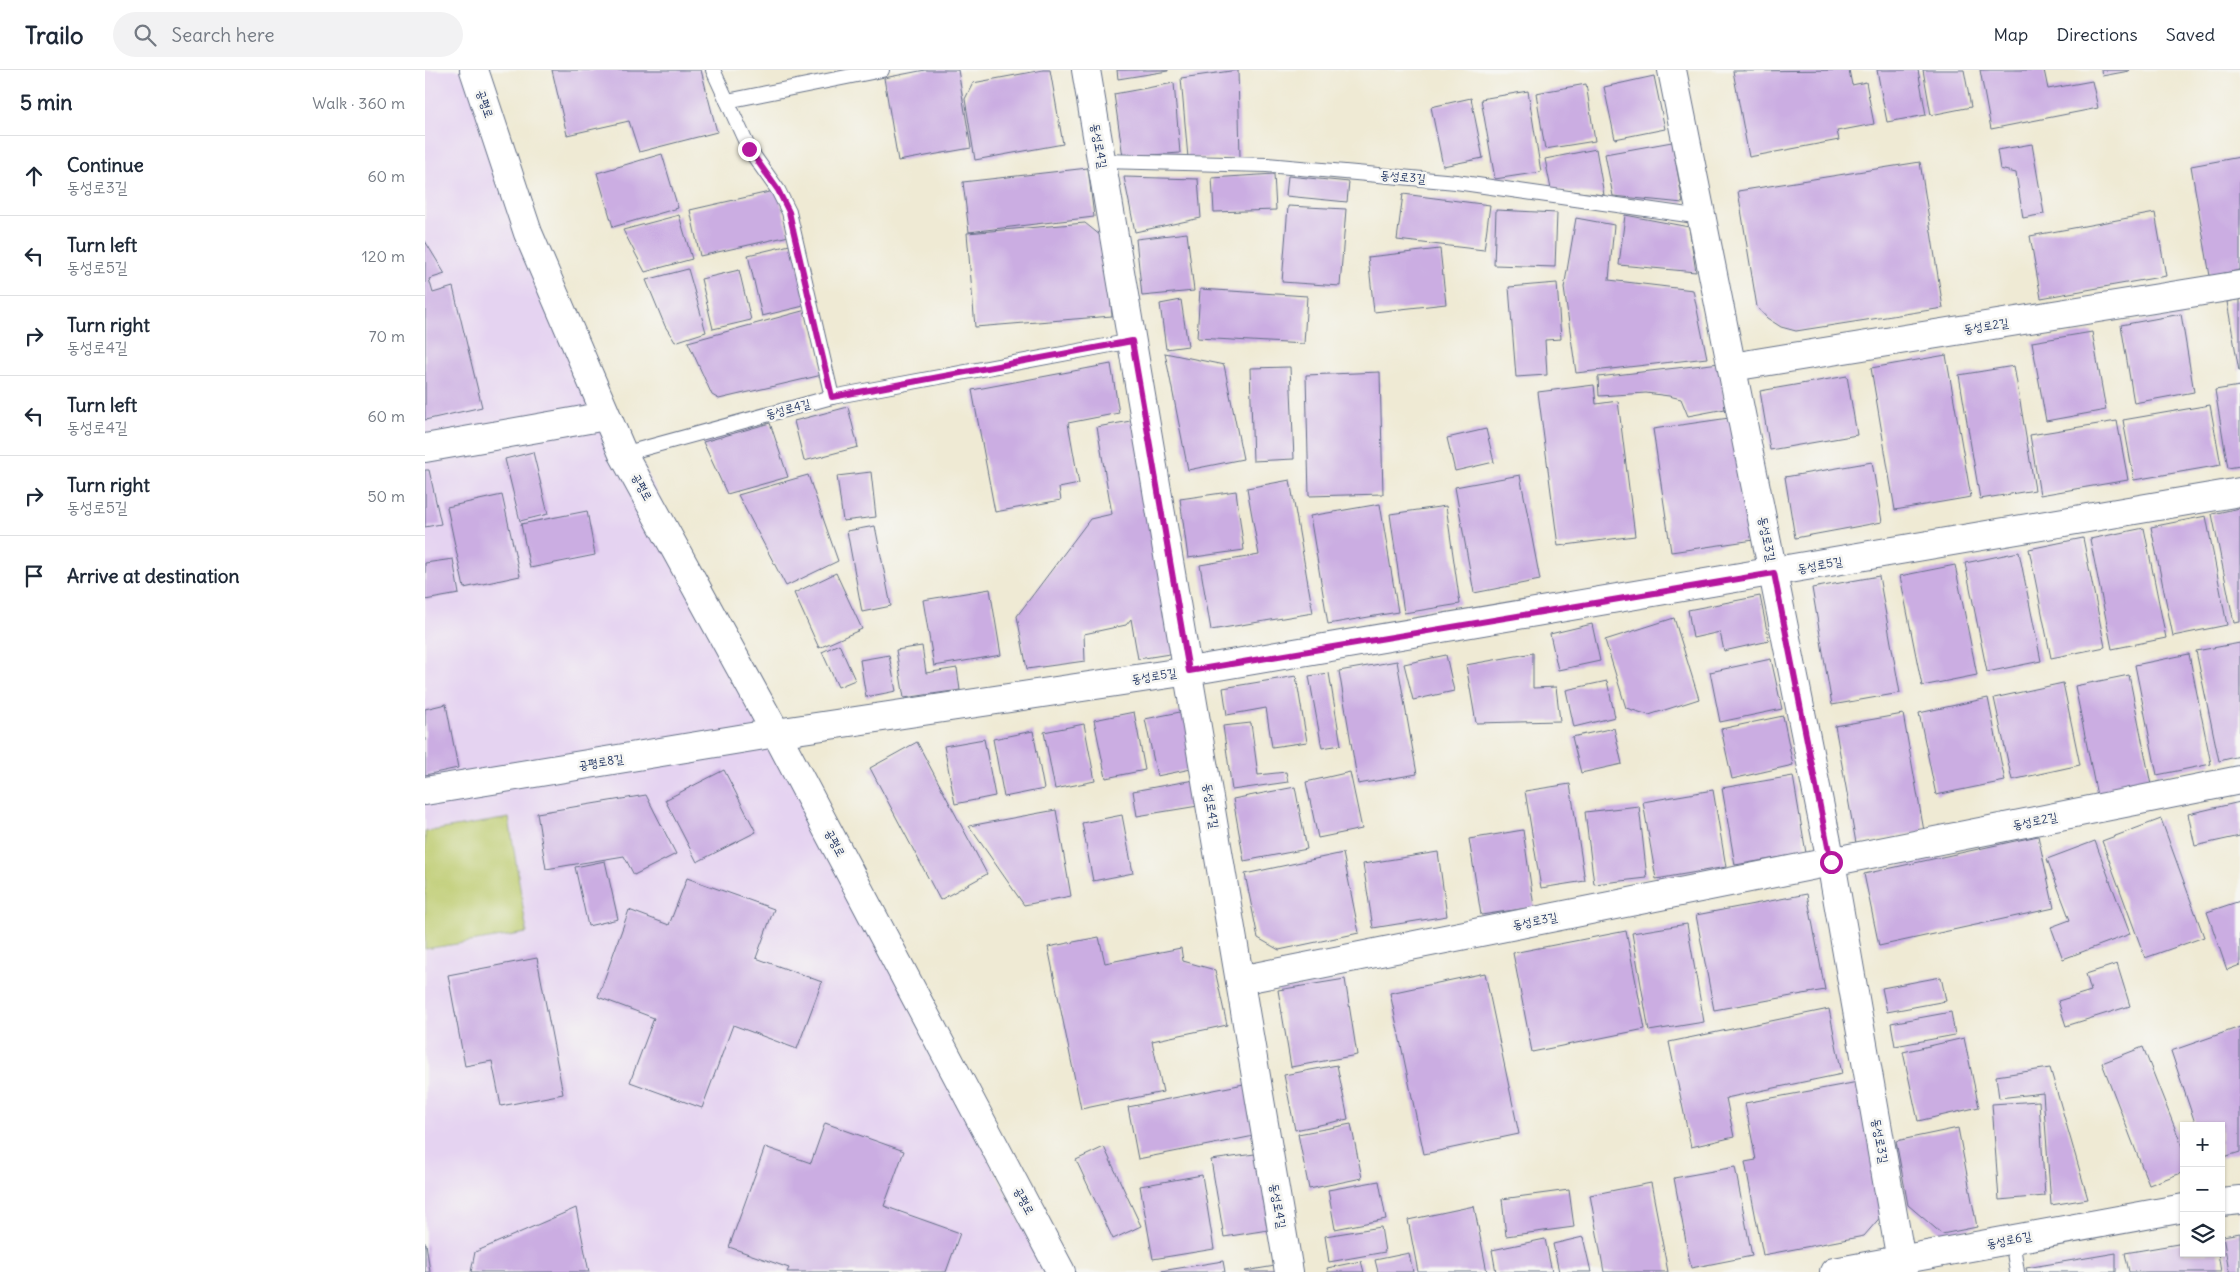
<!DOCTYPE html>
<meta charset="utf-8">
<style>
body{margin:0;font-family:Delius,"Poor Story",sans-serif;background:#f2f2f3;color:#1f2937}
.controls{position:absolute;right:15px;bottom:15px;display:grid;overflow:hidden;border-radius:0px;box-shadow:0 1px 4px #0004}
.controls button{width:45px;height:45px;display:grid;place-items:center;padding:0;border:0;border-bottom:1px solid #e0e1e3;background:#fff;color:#1f2937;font:25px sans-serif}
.stop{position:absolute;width:15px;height:15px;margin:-11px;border:4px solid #b5179e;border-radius:50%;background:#fff}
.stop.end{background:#b5179e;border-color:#fff;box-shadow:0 1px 5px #0008}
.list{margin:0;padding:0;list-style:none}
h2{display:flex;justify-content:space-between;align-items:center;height:65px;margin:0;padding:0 20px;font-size:21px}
h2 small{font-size:16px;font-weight:400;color:#747a83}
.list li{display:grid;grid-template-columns:32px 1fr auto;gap:15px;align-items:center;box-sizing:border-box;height:80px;padding:0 20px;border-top:1px solid #e0e1e3}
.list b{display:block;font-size:19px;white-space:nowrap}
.list p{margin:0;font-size:16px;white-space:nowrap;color:#747a83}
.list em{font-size:16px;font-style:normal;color:#747a83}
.icon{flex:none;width:28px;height:28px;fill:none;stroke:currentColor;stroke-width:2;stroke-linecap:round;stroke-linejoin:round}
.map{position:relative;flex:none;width:1815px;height:1202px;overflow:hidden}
header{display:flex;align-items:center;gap:30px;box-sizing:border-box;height:70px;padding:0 25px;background:#fff;border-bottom:1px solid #e0e1e3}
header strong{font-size:24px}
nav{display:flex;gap:28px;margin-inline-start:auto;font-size:18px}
.search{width:350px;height:45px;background:#f2f2f3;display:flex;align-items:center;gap:12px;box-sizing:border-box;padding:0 18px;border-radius:28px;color:#747a83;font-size:19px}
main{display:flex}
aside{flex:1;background:#fff}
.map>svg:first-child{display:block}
</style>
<header>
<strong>Trailo</strong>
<div class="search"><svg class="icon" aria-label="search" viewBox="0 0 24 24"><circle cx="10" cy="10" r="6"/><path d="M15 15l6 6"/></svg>Search here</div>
<nav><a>Map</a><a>Directions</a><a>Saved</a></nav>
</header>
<main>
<aside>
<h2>5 min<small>Walk · 360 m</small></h2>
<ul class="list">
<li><svg class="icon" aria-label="ahead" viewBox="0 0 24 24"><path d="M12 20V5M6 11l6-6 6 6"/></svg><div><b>Continue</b><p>동성로3길</p></div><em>60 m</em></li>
<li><svg class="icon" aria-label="left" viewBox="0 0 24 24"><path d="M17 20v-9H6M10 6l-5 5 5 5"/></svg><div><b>Turn left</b><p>동성로5길</p></div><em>120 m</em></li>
<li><svg class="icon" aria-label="right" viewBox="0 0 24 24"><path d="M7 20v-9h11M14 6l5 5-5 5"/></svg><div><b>Turn right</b><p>동성로4길</p></div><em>70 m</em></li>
<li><svg class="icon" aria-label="left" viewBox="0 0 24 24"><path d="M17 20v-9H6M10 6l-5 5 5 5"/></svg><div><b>Turn left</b><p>동성로4길</p></div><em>60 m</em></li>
<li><svg class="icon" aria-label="right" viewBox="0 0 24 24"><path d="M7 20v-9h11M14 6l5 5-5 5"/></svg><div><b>Turn right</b><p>동성로5길</p></div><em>50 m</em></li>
<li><svg class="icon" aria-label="arrive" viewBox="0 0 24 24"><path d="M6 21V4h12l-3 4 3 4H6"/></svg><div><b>Arrive at destination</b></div></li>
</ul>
</aside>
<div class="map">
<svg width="1815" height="1202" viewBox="0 0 1815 1202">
<rect width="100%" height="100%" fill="#f6f6f2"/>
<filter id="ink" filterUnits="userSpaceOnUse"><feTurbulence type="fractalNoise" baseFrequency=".02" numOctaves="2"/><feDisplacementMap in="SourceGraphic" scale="10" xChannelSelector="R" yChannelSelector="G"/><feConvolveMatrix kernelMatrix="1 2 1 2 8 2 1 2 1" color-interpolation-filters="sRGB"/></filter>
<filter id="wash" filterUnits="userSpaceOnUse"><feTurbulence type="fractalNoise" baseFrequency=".0096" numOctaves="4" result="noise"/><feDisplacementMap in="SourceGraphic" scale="20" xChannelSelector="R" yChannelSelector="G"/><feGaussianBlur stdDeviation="1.12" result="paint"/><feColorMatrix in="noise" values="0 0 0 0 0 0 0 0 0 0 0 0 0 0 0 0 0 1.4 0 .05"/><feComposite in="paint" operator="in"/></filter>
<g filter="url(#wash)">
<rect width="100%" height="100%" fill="#efead4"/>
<!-- built -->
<polygon fill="#e5d3f1" points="0,0 50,0 103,163 620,1202 0,1202"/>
<!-- green -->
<polygon fill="#bcca6c" stroke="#6c7c65" points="84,748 102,863 0,879 0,762"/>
<g id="blocks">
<!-- building -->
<g fill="#cbade2">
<polygon points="127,0 276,0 292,62 214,82 204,51 142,65"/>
<polygon points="500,0 533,0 546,78 473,91 459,8"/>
<polygon points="618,0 625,0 638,74 550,90 540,29 548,13"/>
<polygon points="692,0 743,0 743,1 693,9"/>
<polygon points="813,0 815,88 763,88 756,8"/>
<polygon points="1424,0 1427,15 1441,12 1449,54 1412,61 1414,70 1324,87 1308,1"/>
<polygon points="1452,0 1493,0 1501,45 1462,52"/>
<polygon points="1498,0 1539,0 1546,37 1506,45"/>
<polygon points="1555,0 1619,0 1623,19 1667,11 1673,38 1566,59"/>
<polygon points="1676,0 1704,0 1704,1 1677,6"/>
<polygon points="1229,6 1240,59 1190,69 1179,17"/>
<polygon points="749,13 755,83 698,87 689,24"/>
<polygon points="1161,14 1170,71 1120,79 1111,23"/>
<polygon points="1103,21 1116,102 1070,109 1056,29"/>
<polygon points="1046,28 1058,88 1018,96 1006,37"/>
<polygon points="1247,72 1258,133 1188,126 1180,84"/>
<polygon points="1607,74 1619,144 1598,148 1591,103 1575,99 1572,80"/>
<polygon points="1171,79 1179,125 1126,119 1120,89"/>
<polygon points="237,84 253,138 188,157 172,103"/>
<polygon points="1815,87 1815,200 1785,206 1766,96"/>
<polygon points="1495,92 1518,238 1371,261 1356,257 1342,248 1332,237 1313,121"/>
<polygon points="663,98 669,147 544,162 538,112"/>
<polygon points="849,104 851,140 789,142 787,108"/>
<polygon points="863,106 924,112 922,132 861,126"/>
<polygon points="699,107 773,109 776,148 710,162"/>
<polygon points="353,120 364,166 275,186 265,140"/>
<polygon points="978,124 1065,135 1059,180 972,170"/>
<polygon points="863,136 921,139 915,216 857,212"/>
<polygon points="1071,140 1132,143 1130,197 1069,195"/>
<polygon points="1730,143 1741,206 1616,228 1605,166"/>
<polygon points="254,145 267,189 220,202 198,160"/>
<polygon points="1200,145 1264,157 1271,202 1194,195"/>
<polygon points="1151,148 1189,155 1184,210 1268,220 1282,288 1151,303 1139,218"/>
<polygon points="660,153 681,170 687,246 550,257 542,163"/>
<polygon points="762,163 769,221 717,226 711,169"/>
<polygon points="0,171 20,204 4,209 8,223 28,217 57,337 0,350"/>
<polygon points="369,174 383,235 337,246 323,185"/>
<polygon points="1015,179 1021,234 949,242 943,187"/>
<polygon points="263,199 281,262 250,272 240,256 221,210"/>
<polygon points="314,200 326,250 288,259 276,209"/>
<polygon points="1132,213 1136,269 1120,270 1122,305 1091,307 1084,217"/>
<polygon points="775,219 882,226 879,274 772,268"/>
<polygon points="1815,229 1815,301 1814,301 1802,232"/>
<polygon points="756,230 763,276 741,279 735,234"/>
<polygon points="381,240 397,305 294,329 287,325 263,272"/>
<polygon points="1756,244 1769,322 1709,333 1696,255"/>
<polygon points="1667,262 1681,340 1621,351 1607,272"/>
<polygon points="740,283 799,295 818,389 763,400"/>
<polygon points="1521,285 1546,427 1470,440 1446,298"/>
<polygon points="1295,293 1300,339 1263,346 1256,329 1244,326 1221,323 1174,326 1173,307"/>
<polygon points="686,294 694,343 643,353 654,414 634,418 636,430 570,442 547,320"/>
<polygon points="1589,296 1610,420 1555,429 1534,305"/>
<polygon points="865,297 869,389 828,391 825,298"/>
<polygon points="955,302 958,424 884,426 881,305"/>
<polygon points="1422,306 1432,365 1345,380 1335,321"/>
<polygon points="1169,315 1171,334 1193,331 1210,466 1133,476 1113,322"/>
<polygon points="1815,316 1815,396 1803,398 1790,320"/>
<polygon points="1785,335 1796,395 1709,410 1698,350"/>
<polygon points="423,337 433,377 379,391 369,351"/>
<polygon points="1311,347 1329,470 1246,482 1228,359"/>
<polygon points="711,350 751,583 713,589 706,549 701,555 659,564 660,591 602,599 592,546 665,449 687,444 672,357"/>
<polygon points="1692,351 1703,410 1615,425 1605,365"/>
<polygon points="345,353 363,407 302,424 278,372"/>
<polygon points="1061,359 1069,392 1030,401 1022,368"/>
<polygon points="108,382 123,444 95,451 80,389"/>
<polygon points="1447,392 1457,452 1370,468 1360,407"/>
<polygon points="0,400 4,400 16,454 0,457"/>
<polygon points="446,402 451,447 418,451 412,406"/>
<polygon points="383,405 413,491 361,516 313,425"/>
<polygon points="1095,405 1115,510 1049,523 1030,417"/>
<polygon points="865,410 888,543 786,560 775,495 834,485 822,418"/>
<polygon points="811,421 819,480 763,488 755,429"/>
<polygon points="77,425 95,506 39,518 22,437"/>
<polygon points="955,434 973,542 903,554 885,446"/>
<polygon points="1021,436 1035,534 979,543 965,444"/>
<polygon points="1815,438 1815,552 1809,553 1787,444"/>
<polygon points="162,441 170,485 105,498 96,454"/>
<polygon points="1781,446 1802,555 1748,566 1726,457"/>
<polygon points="450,456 466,536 437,542 422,461"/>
<polygon points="1719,458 1741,568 1687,579 1665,469"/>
<polygon points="1658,468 1680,577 1626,588 1604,479"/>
<polygon points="1594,482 1616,591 1562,602 1540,493"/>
<polygon points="28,489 34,524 0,530 0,493"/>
<polygon points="1530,495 1552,605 1497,616 1475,506"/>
<polygon points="411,503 437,559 394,578 369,523"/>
<polygon points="1454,506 1475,623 1407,635 1387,518"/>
<polygon points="565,519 576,585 509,596 498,530"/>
<polygon points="1335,526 1344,571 1299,581 1295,562 1268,568 1263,540"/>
<polygon points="1249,548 1274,629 1224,645 1201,638 1180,570"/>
<polygon points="1167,554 1175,591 1133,600 1125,564"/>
<polygon points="1815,573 1815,686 1794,691 1771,581"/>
<polygon points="414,574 430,610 413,617 397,582"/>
<polygon points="497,576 501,603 532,598 535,620 479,628 471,580"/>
<polygon points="1108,583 1108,618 1131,617 1135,651 1051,653 1041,595"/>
<polygon points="1764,584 1786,694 1732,705 1710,595"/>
<polygon points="464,585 471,621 441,627 435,590"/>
<polygon points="1021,585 1029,621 988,630 979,594"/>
<polygon points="1346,589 1357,639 1295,652 1285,602"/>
<polygon points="972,591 992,704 933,714 914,601"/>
<polygon points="904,603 916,675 897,678 884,606"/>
<polygon points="1704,605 1726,715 1672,726 1650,616"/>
<polygon points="871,606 882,672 847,677 841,638 802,645 798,618"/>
<polygon points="1182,611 1190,647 1149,657 1141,620"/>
<polygon points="1638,613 1655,695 1587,710 1569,628"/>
<polygon points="1563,628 1580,711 1511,725 1494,643"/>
<polygon points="21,634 33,698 0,705 0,639"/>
<polygon points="760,641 771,698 732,706 720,649"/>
<polygon points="709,642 720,700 681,708 669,650"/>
<polygon points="1478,644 1499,761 1431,773 1410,656"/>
<polygon points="1358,646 1368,695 1307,709 1296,659"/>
<polygon points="826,653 833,705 861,702 863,712 807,720 798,656"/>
<polygon points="659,654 670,711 630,719 619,662"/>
<polygon points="1189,658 1197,694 1156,703 1147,667"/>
<polygon points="608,661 619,719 579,727 568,669"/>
<polygon points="559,669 570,726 530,734 519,676"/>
<polygon points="492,672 562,804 515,830 445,698"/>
<polygon points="299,700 331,762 272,792 240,730"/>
<polygon points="925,702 937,759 893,768 881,712"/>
<polygon points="1368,706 1381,783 1310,795 1297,718"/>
<polygon points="769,710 773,736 712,746 708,721"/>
<polygon points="1145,714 1160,811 1116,818 1100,721"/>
<polygon points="870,717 882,779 819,791 808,729"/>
<polygon points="1288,720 1301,797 1231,809 1218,732"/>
<polygon points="221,725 251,784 209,805 199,786 121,799 112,743"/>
<polygon points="1815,732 1815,766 1770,776 1763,744"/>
<polygon points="1214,736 1222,808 1169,814 1160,742"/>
<polygon points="631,740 646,826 599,835 544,756"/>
<polygon points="697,745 708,803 668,811 657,753"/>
<polygon points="1736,749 1779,867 1720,888 1677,771"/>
<polygon points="1098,760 1109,837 1056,845 1044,769"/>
<polygon points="1613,766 1629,838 1454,876 1439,804"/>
<polygon points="1670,771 1705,864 1638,889 1626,857 1645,850 1622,789"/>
<polygon points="1013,782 1022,846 948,858 938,794"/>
<polygon points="918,783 934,863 854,880 833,868 820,804"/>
<polygon points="180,791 193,849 163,856 150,797"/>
<polygon points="262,808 349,839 331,888 397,912 372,979 308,955 277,1038 205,1012 229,948 173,927 204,840 244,855"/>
<polygon points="1382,824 1400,920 1289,940 1271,845"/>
<polygon points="1815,831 1815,895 1802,900 1782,842"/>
<polygon points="1262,854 1279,952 1224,961 1207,863"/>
<polygon points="1201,861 1220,959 1107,982 1088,883"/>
<polygon points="674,867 680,893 756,878 758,891 790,900 802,955 727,971 738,1022 656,1039 623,877"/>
<polygon points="112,888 138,1024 76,1036 67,991 40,996 23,905"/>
<polygon points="1692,894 1705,936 1641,956 1633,931 1666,921 1661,904"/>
<polygon points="1060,903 1094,1064 999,1084 965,923"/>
<polygon points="1516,907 1521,931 1462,942 1457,918"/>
<polygon points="920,909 932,985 866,997 853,920"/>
<polygon points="1404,939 1417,1004 1301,1028 1309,1067 1266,1077 1244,972"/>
<polygon points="1526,942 1530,965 1470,976 1466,953"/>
<polygon points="1815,957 1815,1082 1796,1088 1796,1056 1771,1056 1746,981"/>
<polygon points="1539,968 1554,1037 1493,1051 1478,982"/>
<polygon points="1718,977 1759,1081 1759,1102 1724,1115 1677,993"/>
<polygon points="912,995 923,1049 870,1060 859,1005"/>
<polygon points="1625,998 1663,1129 1626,1135 1618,1023 1574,1028 1571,1006"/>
<polygon points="1433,1012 1458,1144 1439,1166 1338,1185 1320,1092 1331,1090 1320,1033"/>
<polygon points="824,1013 834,1065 713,1089 703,1037"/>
<polygon points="1614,1031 1620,1126 1574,1130 1567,1034"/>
<polygon points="400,1053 479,1081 459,1136 535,1163 521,1202 362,1202 364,1198 304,1177 340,1077 386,1093"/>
<polygon points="926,1054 937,1108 884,1119 873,1064"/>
<polygon points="1533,1058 1552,1157 1517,1164 1483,1135 1471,1071"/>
<polygon points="679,1077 716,1156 688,1169 651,1090"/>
<polygon points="837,1083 849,1159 799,1167 786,1090"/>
<polygon points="1310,1097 1327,1186 1266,1198 1249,1108"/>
<polygon points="777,1105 789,1179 728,1189 715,1116"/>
<polygon points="954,1111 961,1149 910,1159 903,1120"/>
<polygon points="1226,1113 1243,1202 1179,1202 1165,1125"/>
<polygon points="1144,1120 1149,1157 1081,1166 1077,1129"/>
<polygon points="1049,1136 1062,1202 993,1202 983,1150"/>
<polygon points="151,1138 164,1202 46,1202 50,1182"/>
<polygon points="956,1157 960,1182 904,1192 900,1166"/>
<polygon points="1815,1163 1815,1202 1804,1202 1798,1166"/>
<polygon points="1158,1167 1166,1202 1134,1202 1128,1174"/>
<polygon points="1120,1169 1127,1202 1071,1202 1067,1180"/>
<polygon points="0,1173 1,1173 5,1202 0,1202"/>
<polygon points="1759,1173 1759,1183 1793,1183 1796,1202 1704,1202 1700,1183"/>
<polygon points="984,1183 988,1202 953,1202 950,1190"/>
<polygon points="1691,1183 1691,1202 1602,1202 1601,1198"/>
<polygon points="798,1191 800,1202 736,1202 736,1201"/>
<polygon points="936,1191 939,1202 903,1202 902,1198"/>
<polygon points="856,1195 857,1202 820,1202 820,1201"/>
</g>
</g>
</g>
<g filter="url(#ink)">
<use href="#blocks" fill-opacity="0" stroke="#657087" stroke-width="1"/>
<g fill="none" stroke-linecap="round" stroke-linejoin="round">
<!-- lane casing -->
<g stroke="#657087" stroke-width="16">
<g id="lane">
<polyline points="288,0 324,79 353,120 364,142 407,327"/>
<polyline points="302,31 457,0"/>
<polyline points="676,91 842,95 1031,112 1277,147"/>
<polyline points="198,384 407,327 707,271"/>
<polyline points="1587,1169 1592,1202"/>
</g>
</g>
<!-- street casing -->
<g stroke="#657087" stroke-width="30">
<g id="street">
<polyline points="661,0 864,1202"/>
<polyline points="1247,0 1406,792 1478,1202"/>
<polyline points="1307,297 1815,215"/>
<polyline points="0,378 181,346"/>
<polyline points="0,721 351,663 764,601 1815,422"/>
<polyline points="815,910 1815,710"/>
<polyline points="1796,1132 1815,1130"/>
<polyline points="1409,1202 1759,1138"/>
</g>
</g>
<!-- secondary casing -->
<g stroke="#657087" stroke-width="30">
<polyline id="secondary" points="49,0 103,163 198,384 351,663 636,1202"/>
</g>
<!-- lane -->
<use href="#lane" stroke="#fff" stroke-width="14"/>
<!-- street -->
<use href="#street" stroke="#fff" stroke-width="28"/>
<!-- secondary -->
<use href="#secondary" stroke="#fff" stroke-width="28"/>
</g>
</g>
<g fill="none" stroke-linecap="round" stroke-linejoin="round" filter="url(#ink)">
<!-- route -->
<polyline stroke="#b5179e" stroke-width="6" points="324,79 353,120 364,142 407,327 707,271 764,601 1349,503 1406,792"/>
</g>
<g text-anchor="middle" stroke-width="5" stroke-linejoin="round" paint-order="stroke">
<!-- street labels -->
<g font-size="12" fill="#1b2f5e" stroke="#f6f6f2">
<text transform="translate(60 34) rotate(72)" y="4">공평로</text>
<text transform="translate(674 76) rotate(80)" y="4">동성로4길</text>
<text transform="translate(978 107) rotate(5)" y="4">동성로3길</text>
<text transform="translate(1561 256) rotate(-9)" y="4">동성로2길</text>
<text transform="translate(363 339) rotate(-15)" y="4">동성로4길</text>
<text transform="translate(217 417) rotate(61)" y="4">공평로</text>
<text transform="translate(1342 469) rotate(79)" y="4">동성로3길</text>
<text transform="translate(1395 495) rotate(-10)" y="4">동성로5길</text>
<text transform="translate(729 606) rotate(-9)" y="4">동성로5길</text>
<text transform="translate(176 692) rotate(-9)" y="4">공평로8길</text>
<text transform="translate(786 736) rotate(81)" y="4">동성로4길</text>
<text transform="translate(1610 751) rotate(-11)" y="4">동성로2길</text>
<text transform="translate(410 773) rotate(62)" y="4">공평로</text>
<text transform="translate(1110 851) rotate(-11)" y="4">동성로3길</text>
<text transform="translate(1455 1071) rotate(80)" y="4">동성로3길</text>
<text transform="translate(599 1131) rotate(62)" y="4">공평로</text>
<text transform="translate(853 1136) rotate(80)" y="4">동성로4길</text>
<text transform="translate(1584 1170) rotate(-11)" y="4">동성로6길</text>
</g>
</g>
</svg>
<div class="controls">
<button>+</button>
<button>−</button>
<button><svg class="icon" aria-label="layers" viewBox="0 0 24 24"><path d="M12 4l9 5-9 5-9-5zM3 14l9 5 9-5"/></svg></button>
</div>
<div class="stop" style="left:1406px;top:792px"></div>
<div class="stop end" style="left:324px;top:79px"></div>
</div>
</main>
